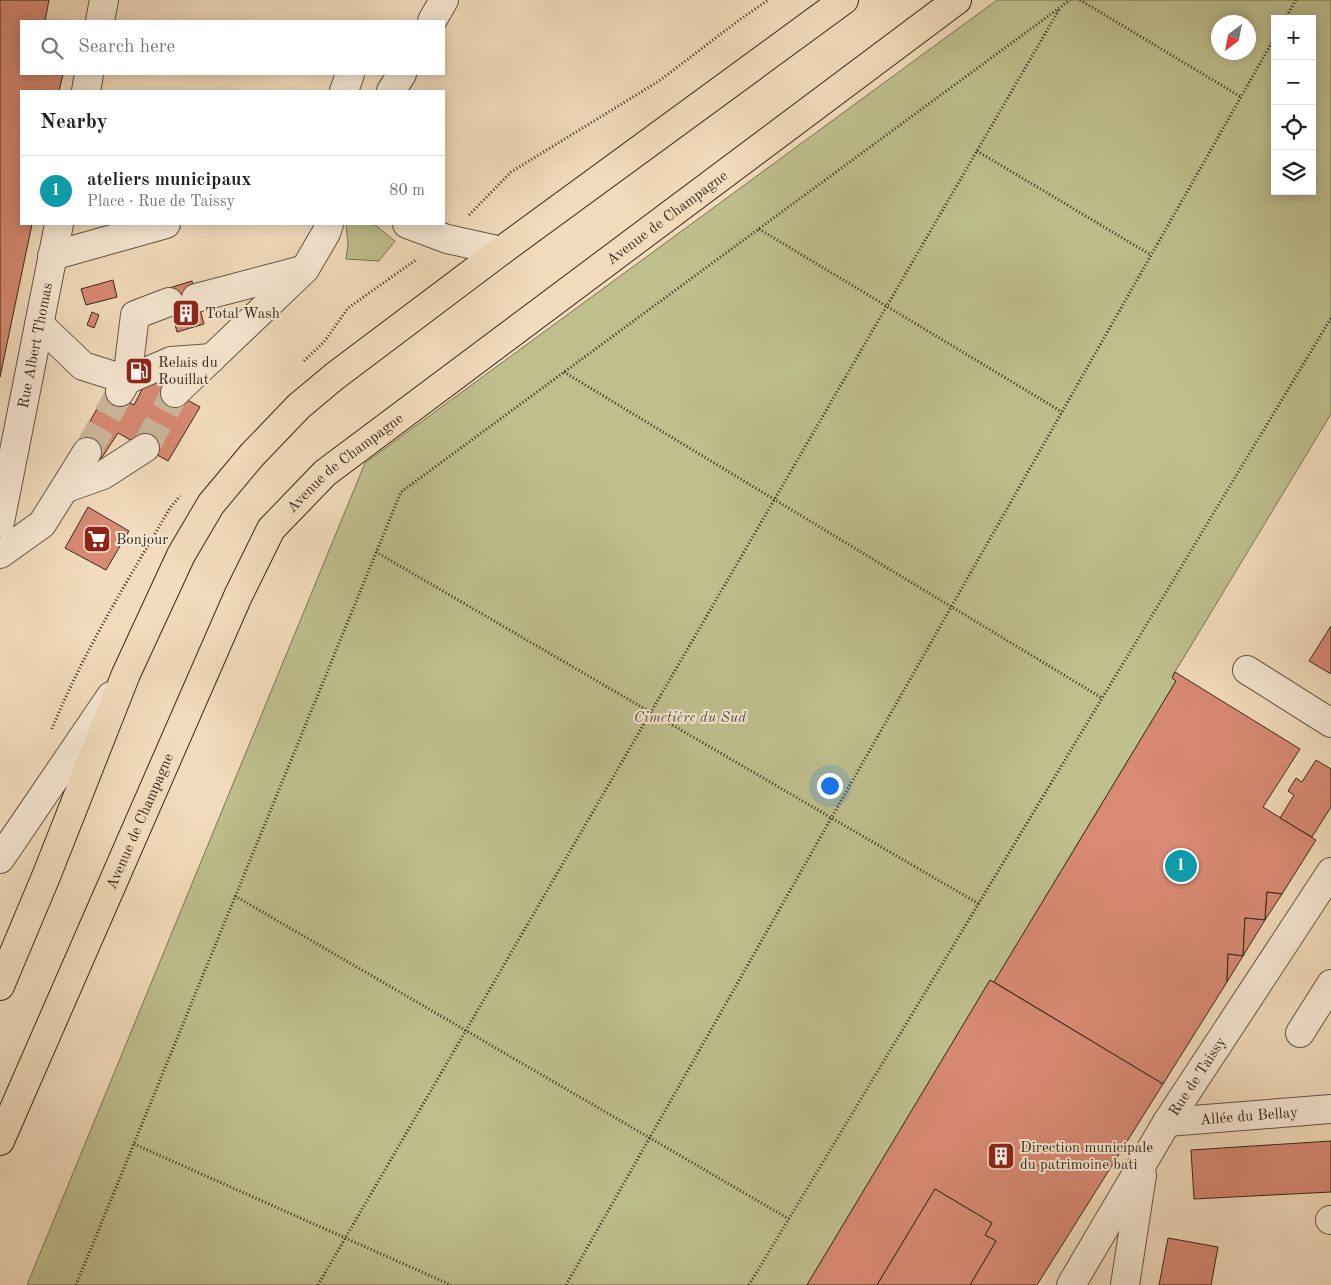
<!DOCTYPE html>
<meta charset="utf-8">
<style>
body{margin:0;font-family:"Old Standard TT",serif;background:#f2f2f2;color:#222}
.controls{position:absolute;right:15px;top:15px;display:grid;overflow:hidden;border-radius:0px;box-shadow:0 2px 12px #0003}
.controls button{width:45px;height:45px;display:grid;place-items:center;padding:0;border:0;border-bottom:1px solid #e0e0e0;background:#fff;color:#222;font:25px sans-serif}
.compass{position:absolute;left:1211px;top:15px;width:45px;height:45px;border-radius:50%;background:#fff;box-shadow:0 2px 12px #0003;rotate:212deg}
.you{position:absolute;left:829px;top:785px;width:18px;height:18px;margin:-12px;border:4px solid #fff;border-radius:50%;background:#1a73e8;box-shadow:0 0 0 8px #1a73e833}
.badge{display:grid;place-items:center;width:32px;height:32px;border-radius:50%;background:#db2777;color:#fff;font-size:16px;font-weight:700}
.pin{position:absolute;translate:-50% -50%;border:2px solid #fff;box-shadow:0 1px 5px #0006}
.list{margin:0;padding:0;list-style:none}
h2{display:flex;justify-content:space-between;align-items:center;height:65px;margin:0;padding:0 20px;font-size:21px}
h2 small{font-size:16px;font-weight:400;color:#767676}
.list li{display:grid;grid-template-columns:32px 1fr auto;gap:15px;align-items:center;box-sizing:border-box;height:70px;padding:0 20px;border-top:1px solid #e0e0e0}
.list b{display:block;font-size:19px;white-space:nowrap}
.list p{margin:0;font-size:16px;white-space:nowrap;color:#767676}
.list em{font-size:16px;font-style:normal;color:#767676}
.icon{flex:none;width:28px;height:28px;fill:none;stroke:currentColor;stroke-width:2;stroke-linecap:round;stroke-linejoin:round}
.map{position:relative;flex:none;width:1331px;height:1285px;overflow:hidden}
.search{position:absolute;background:#fff;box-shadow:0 2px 12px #0003;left:20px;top:20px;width:425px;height:55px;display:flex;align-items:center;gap:12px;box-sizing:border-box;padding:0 18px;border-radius:0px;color:#767676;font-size:19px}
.panel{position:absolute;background:#fff;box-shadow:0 2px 12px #0003;left:20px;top:90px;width:425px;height:135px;border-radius:0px}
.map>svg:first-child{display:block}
</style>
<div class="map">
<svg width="1331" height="1285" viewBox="0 0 1331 1285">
<rect width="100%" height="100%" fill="#f3dcbd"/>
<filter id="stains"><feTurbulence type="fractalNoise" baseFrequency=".004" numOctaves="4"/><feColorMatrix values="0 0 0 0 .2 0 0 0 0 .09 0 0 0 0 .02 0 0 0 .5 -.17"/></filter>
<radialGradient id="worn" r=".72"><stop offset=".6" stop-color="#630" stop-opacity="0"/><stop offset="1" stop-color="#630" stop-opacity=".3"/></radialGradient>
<!-- green -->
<g fill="#bfbf8e" stroke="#7a7455" fill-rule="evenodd">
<path d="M 997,0 L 1331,0 L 1331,414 L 1172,677 L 1176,681 L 994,982 L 990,980 L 807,1285 L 27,1285 L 365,463 ZM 1275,19 L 1312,19 L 1312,191 L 1275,191 ZM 1218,22 L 1248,22 L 1248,52 L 1218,52 Z"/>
<polygon points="346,224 374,224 395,241 379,261 346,259 348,245"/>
</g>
<!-- building -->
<g fill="#d88a74" stroke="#342a1c">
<polygon points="0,0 49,0 45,21 21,21 21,74 63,74 59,91 21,91 21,224 32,224 0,377"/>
<polygon points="113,280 117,297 86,305 81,289"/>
<polygon points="192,281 204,324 177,332 166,289"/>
<polygon points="92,312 99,315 94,328 87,325"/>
<polygon points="148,378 200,407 168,461 118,433 101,459 76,446 107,391 134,405"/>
<polygon points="88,507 129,531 106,570 65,548"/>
<polygon points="1331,626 1331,674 1309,661"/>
<polygon points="1175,672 1300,749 1263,807 1316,840 1282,894 1267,892 1265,920 1245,918 1243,956 1228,954 1227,982 1163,1084 994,982 1176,681 1172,678"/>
<polygon points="1316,760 1331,769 1331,807 1312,837 1280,818 1294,795 1288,791 1296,778 1302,782"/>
<polygon points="1267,892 1282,894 1265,920"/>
<polygon points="1245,918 1265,920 1243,956"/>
<polygon points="1228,954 1243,956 1227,982"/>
<polygon points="990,980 1163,1084 1037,1285 970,1285 996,1241 985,1235 992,1223 935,1189 877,1285 807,1285"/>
<polygon points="1331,1141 1331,1192 1194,1199 1191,1150"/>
<polygon points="935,1189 992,1223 985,1235 996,1241 970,1285 877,1285"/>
<polygon points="1168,1238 1218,1247 1211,1285 1159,1285"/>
</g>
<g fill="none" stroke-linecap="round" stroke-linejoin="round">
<!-- minor-tunnel -->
<g stroke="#cdb89d" stroke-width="28" stroke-dasharray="28 14" stroke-linecap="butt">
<polyline points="145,448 175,393"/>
<polyline points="87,452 118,396"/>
</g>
<!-- minor casing -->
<g stroke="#645644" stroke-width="30">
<g id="minor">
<polyline points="100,21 104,0"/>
<polyline points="432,21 444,0"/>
<polyline points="86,91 89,74"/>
<polyline points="344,91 350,74"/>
<polyline points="391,91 402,74"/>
<polyline points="407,224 447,239 501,251"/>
<polyline points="52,256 166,224"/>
<polyline points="196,298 302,270"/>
<polyline points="39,324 83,366 127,380 135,315 169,302"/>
<polyline points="120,392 127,380 171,361 212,358"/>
<polyline points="175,393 305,269 326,233 329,224"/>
<polyline points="64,489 87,452"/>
<path id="s1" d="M 0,522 L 59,224"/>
<polyline points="0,554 42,524 64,489 103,475 145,448"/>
<polyline points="1247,670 1331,723"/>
<polyline points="0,859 111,696"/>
<polyline points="1300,1033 1331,984"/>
<path id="s2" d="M 1167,1122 L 1331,1109"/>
<polyline points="1330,1220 1331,1220"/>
<path id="s3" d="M 1071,1285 L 1167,1122 L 1331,872"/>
<polyline points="1125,1285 1142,1175"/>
</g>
</g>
<!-- major casing -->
<g stroke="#342a1c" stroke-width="30">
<g id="major">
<polyline points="0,986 47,874 126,674 181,555 211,504 252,455 299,406 335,376 501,251 844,0"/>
<path id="s4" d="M 0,1141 L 238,596 L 271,529 L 325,473 L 957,0"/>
</g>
</g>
<!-- path -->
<g stroke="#342a1c" stroke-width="3" stroke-dasharray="1 2.5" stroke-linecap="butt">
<polyline points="1080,0 1241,97"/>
<polyline points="1285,19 1296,0"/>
<polyline points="977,151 1151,255"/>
<polyline points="469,215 511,172 659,81 738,21 768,0"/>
<polyline points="759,229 1062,412"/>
<polyline points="304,361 324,342 348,308 417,259"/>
<polyline points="564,372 1102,698"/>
<polyline points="376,552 979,904"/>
<path d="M 52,729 C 83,652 128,580 170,508 L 180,496"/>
<polyline points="235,896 789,1219"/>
<polyline points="134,1144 451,1285"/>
<polyline points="76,1285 401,492 1070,0"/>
<polyline points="318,1285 1060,8"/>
<polyline points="566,1285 1275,37"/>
<polyline points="749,1285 1331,318"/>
</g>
<!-- minor -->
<use href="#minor" stroke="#f7e8d4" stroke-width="28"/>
<!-- major -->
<use href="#major" stroke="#f3dcbd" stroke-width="28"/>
</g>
<!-- icons -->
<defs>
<g id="building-square" transform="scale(1.4375)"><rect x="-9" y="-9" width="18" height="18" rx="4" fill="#8f2418" stroke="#f7e8d4"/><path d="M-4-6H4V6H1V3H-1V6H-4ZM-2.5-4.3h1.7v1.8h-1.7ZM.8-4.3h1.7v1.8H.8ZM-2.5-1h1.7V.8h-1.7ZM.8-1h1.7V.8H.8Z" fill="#fff"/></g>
<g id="fuel-square" transform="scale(1.4375)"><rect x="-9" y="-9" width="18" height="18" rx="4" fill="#8f2418" stroke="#f7e8d4"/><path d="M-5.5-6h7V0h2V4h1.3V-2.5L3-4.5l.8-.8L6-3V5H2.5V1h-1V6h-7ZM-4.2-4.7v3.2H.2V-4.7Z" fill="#fff"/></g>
<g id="supermarket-square" transform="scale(1.4375)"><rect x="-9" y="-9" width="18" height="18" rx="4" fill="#8f2418" stroke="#f7e8d4"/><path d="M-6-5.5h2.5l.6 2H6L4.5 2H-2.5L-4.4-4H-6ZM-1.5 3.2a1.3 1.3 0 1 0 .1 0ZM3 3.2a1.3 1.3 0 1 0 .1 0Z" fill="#fff"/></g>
</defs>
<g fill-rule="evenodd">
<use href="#building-square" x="186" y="313"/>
<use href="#fuel-square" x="139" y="371"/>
<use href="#supermarket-square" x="97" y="539"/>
<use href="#building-square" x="1001" y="1156"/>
</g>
<g text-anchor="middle" stroke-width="4" stroke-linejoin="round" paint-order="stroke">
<!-- street labels -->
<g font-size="15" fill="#342a1c" stroke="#f7e8d4">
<text dy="5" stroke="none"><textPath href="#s4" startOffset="1174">Avenue de Champagne</textPath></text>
<text dy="5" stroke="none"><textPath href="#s1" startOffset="180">Rue Albert Thomas</textPath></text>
<text dy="5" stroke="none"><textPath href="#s4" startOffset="769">Avenue de Champagne</textPath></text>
<text dy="5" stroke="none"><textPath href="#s4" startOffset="349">Avenue de Champagne</textPath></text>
<text dy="5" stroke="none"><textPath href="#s3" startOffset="244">Rue de Taissy</textPath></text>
<text dy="5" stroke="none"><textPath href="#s2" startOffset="82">Allée du Bellay</textPath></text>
</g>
<!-- poi labels -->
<g font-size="15" fill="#342a1c" stroke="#f7e8d4" text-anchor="start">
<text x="205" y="318">Total Wash</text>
<text x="158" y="367">Relais du<tspan x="158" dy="17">Rouillat</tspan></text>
<text x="116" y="544">Bonjour</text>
<text x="1020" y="1152">Direction municipale<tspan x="1020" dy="17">du patrimoine bati</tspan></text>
</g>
<!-- park labels -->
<g font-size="15" font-style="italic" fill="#574f38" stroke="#f7e8d4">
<text x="690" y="722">Cimetière du Sud</text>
</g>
</g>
<rect width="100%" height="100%" filter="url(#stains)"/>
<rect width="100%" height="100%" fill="url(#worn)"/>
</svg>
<div class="controls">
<button>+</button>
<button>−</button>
<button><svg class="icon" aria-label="locate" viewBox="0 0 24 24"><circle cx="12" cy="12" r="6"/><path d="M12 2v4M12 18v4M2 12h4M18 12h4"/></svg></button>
<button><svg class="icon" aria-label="layers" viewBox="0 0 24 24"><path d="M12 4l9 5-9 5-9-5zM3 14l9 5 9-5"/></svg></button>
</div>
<svg class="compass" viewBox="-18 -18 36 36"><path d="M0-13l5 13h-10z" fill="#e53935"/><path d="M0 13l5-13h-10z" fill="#767676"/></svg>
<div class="you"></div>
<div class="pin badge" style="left:1181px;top:866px;background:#0f9aa8">1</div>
<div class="search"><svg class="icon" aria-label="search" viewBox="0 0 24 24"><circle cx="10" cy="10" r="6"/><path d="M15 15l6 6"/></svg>Search here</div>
<section class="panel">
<h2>Nearby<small></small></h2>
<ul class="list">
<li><span class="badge" style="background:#0f9aa8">1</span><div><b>ateliers municipaux</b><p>Place · Rue de Taissy</p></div><em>80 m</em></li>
</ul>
</section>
</div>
